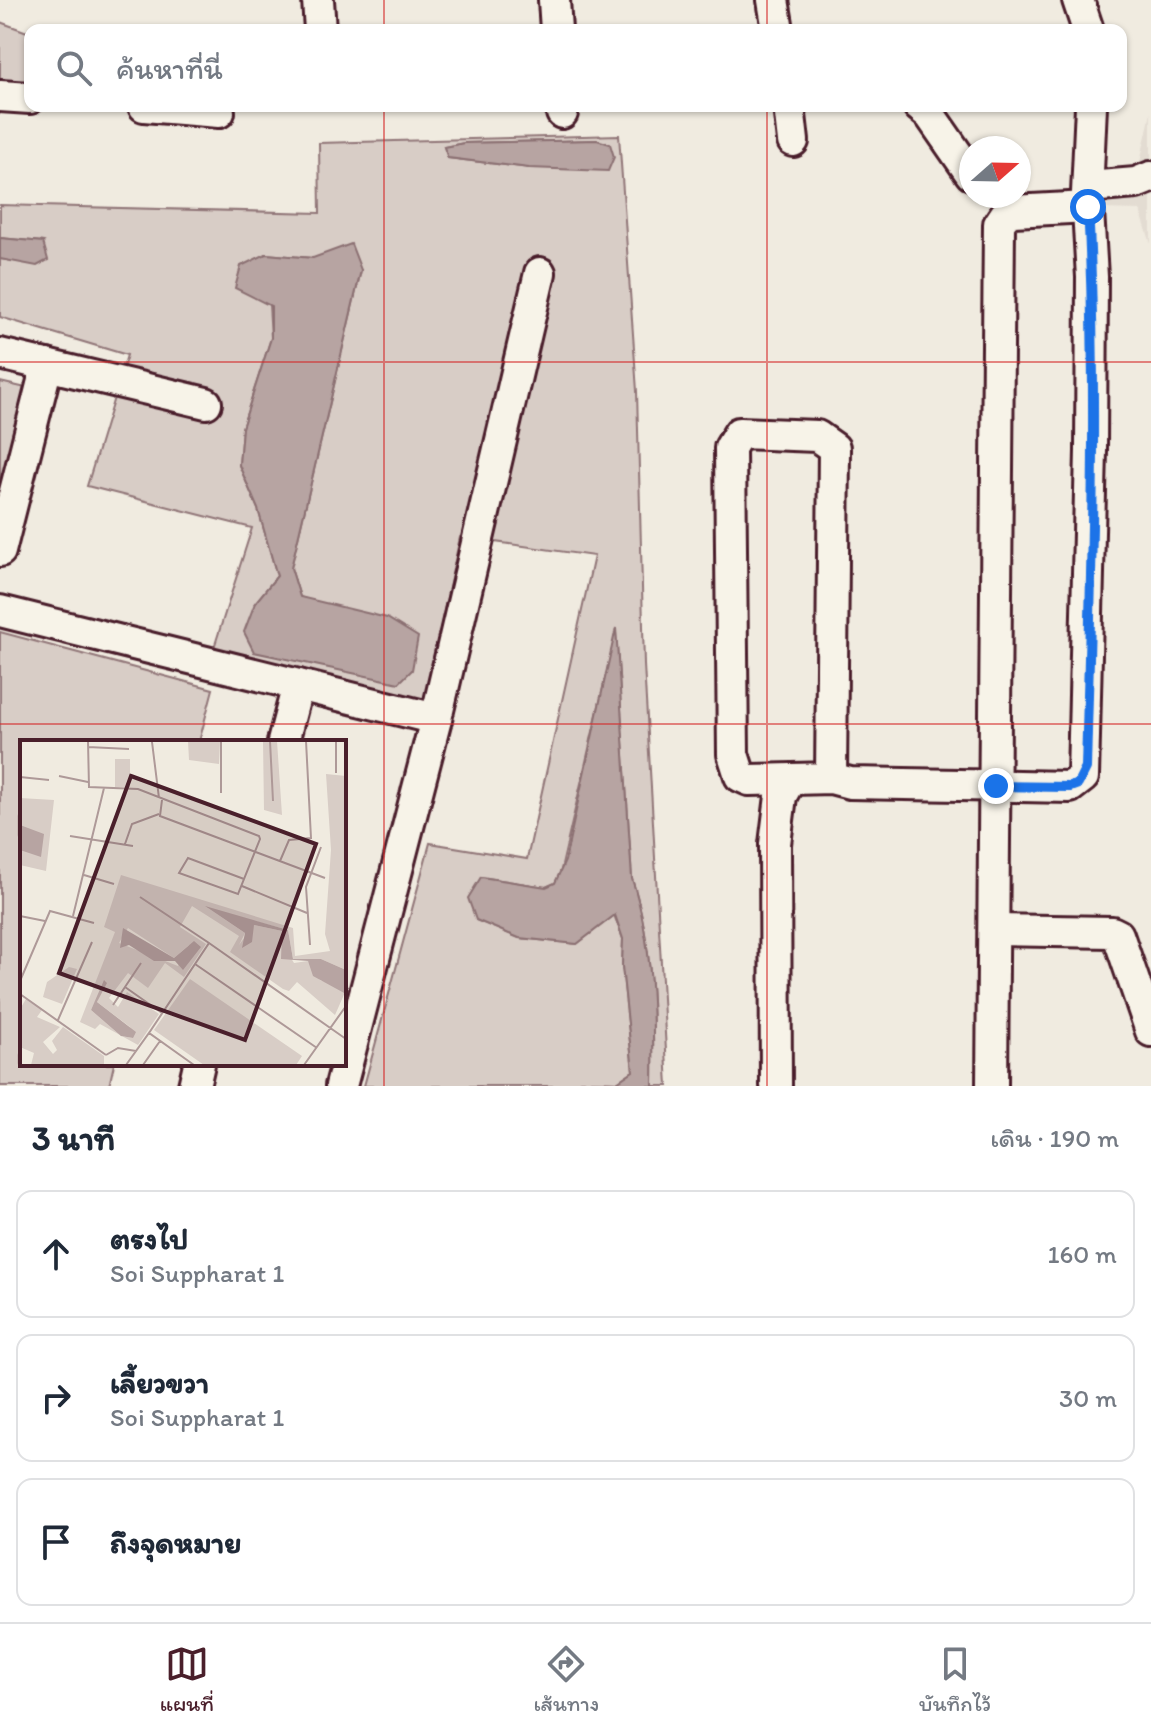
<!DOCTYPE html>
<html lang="th">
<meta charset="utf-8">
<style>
body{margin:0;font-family:Itim,"Playpen Sans Thai",sans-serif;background:#f6f6f7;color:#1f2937}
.compass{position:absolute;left:959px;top:136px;width:72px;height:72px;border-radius:50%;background:#fff;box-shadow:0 2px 6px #0004;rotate:70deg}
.stop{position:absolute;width:24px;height:24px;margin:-18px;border:6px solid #1a73e8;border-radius:50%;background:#fff}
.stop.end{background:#1a73e8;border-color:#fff;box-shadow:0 2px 8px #0008}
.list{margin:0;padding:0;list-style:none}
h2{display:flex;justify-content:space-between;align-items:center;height:104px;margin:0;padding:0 32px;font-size:34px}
h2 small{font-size:26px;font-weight:400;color:#747a83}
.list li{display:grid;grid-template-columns:52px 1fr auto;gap:24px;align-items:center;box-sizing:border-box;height:128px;margin:0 16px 16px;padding:0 16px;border:2px solid #e0e1e3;border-radius:16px}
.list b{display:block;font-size:30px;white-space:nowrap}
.list p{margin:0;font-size:26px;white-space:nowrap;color:#747a83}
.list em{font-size:26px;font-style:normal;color:#747a83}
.icon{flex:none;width:44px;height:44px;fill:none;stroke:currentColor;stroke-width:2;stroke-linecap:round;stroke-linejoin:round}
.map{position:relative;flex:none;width:1151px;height:1086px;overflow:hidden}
.search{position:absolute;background:#fff;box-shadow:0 2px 6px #0004;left:24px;right:24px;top:24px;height:88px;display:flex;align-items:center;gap:20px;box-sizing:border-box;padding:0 28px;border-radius:16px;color:#747a83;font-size:30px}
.sheet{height:536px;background:#fff}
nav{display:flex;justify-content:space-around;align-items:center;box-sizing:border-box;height:112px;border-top:2px solid #e0e1e3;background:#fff;font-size:22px;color:#747a83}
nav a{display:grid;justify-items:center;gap:4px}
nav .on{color:#4a1f2b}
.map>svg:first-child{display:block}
</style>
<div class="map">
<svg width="1151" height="1086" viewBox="0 0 1151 1086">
<rect width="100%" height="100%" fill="#f0ebe0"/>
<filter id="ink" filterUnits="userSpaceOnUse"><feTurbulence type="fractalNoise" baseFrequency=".0125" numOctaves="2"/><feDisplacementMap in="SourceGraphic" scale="16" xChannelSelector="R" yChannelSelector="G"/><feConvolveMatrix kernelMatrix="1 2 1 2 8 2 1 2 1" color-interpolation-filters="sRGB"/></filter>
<g filter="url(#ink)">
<!-- built -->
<polygon fill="#e3dcd2" points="1151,113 1151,244 1140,210 1099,209 1100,176 1138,171"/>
<!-- green -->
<g fill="#d8cdc6" stroke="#917678" stroke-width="2" fill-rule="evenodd">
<polygon points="0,22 30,33 30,86 0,84"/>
<path d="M 619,135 L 637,391 L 644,665 L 668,1086 L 653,1086 C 654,1019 653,943 632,879 L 616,632 L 560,874 L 555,883 L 546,887 L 481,877 L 476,920 L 519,938 L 577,944 L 614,915 L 623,939 L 622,966 L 633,1071 L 617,1082 L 580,1081 L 577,1086 L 364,1086 L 430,843 L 527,859 L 594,556 L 460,537 L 424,703 L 213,651 L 252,528 L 87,486 L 127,355 L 0,317 L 0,259 L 14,261 L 43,242 L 0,238 L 0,205 L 320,213 L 319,143 ZM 597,140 L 529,168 L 448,158 L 444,147 L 464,143 ZM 266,254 L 313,258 L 361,270 L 291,568 L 300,597 L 317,603 L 255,603 L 277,576 L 258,509 L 239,465 L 242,428 L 271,338 Z"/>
<polygon points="0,382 26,388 0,484"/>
<polygon points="0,632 213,689 199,742 22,742 22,1064 114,1064 109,1086 0,1086"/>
</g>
<!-- water -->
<g fill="#b7a4a2" stroke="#8b6f72" stroke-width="2">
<polygon points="597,140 610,144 614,157 608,171 529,168 448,158 444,147 464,143"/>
<polygon points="0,238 43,242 48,260 37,266 0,259"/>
<polygon points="351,244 361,270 291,568 300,597 387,618 418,637 412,670 399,683 254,652 244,632 255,603 277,576 258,509 239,465 242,428 271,338 271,306 235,288 241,266 266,254 313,258"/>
<path d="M 616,628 L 632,879 C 653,943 654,1019 653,1086 L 577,1086 L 580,1081 L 617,1082 L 633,1071 L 622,966 L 623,939 L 615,915 L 577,944 L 519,938 L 476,920 L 468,898 L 481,877 L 546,887 L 555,883 L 565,861 Z"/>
</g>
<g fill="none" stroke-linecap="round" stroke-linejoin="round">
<!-- minor casing -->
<g stroke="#4a1f2b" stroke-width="36">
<g id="minor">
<polyline points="318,0 320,30"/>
<polyline points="554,0 556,30"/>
<polyline points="773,0 778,30"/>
<polyline points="1078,0 1088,30"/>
<polyline points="0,96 30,98"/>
<polyline points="144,106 219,112"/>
<polyline points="561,106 562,113"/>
<polyline points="789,106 793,141"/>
<polyline points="919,106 930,115 971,174"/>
<polyline points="1088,187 1136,183 1151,177"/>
<polyline points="0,354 206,403"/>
<polyline points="0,551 47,365"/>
<polyline points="0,611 436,719 540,273"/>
<polyline points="283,742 298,685"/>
<polyline points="831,778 834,448 817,436 739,433 730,448 733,754 740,776 749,780 831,778 850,783 1070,787 1083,777 1091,451 1092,277 1087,193 1091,106"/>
<polyline points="994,930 1112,932 1118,935 1151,1031"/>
<polyline points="194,1086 199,1064"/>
<polyline points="341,1086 436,719"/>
<polyline points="776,1086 775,844 781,796 790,780"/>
<polyline points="992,1086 999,224 1005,215 1013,211 1088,207"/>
</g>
</g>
<!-- minor -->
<use href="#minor" stroke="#f7f3e8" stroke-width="30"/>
</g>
</g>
<g fill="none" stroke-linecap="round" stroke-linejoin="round" filter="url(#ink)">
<!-- route -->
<path stroke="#1a73e8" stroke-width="10" d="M 996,786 L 1070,787 L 1078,784 L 1086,768 C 1091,582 1098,393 1088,207"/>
</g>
<!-- grid -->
<path fill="none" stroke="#d62828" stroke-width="2" stroke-opacity="0.55" d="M 384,0 L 384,30M 767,0 L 767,30M 384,106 L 384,1086M 767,106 L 767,1086M 0,362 L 1151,362M 0,724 L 1151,724"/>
<!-- overview -->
<g transform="translate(20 740)">
<rect width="326" height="326" fill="#f0ebe0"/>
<path d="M 168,1 L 200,1 L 199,24 L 169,20 ZM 243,1 L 257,1 L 262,75 L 244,70 ZM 95,19 L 110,19 L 110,47 L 95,47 ZM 306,34 L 326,36 L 326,230 L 301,219 L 273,219 L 268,190 L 188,168 L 225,193 L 219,205 L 234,185 L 262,191 L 261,202 L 274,223 L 288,221 L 300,240 L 326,250 L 315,275 L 277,242 L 269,251 L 263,249 L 210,212 L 219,196 L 172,166 L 160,187 L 186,204 L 164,237 L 145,223 L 128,248 L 108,233 L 89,258 L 98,267 L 107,252 L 139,274 L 118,305 L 80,284 L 75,289 L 60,282 L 95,192 L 84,187 L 101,135 L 273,188 L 275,216 L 310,211 L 305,194 L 311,110 ZM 108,188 L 154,218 L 169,205 L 158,226 L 99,203 ZM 86,240 L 77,262 L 110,287 L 113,298 L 101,296 L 71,270 ZM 0,58 L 34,60 L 26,131 L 0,125 ZM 49,227 L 57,229 L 42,264 L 23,257 L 27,242 ZM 170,239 L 282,316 L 276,325 L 184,325 L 134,290 ZM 6,259 L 22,270 L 17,277 L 40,287 L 23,302 L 33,314 L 37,310 L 32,301 L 43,287 L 84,316 L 84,325 L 11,325 L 14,313 L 0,307 L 0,269 Z" fill="#d8cdc6" fill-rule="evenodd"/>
<path d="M 0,85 L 24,94 L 21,117 L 0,110 ZM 185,166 L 268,190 L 273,219 L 301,219 L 326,230 L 326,254 L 293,236 L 288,221 L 261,219 L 262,191 L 234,185 L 232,202 L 222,208 L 225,193 ZM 103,188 L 154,218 L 174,201 L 181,207 L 163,230 L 155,221 L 134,221 L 109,205 L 100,208 ZM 84,240 L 87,243 L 77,262 L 116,292 L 113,298 L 101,296 L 71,270 Z" fill="#b7a4a2"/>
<path fill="none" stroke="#ae9998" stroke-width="2" d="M 68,1 L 69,47 L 118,49 L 239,96 L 240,99 L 218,154 L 159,133 L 168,118 L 224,139M 201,1 L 201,53M 250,1 L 253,61M 132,2 L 139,58M 68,7 L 109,9M 316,33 L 316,1M 39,36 L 68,42M 0,37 L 29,40M 142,60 L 140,76 L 305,138M 50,96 L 113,106M 105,104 L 112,84 L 139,74M 326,113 L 326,177M 260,121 L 269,100 L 291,98 L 286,1M 64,135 L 94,144M 222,146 L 287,173M 120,157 L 189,203 L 129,293M 0,176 L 25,181M 53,176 L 84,48M 189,203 L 326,299M 290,205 L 286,147 L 301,107M 175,224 L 297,308M 0,241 L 30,171 L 74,183M 105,247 L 142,273M 0,254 L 86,315M 93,265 L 121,223M 38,280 L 72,202M 86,315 L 98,308 L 116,311M 106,325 L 129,293 L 174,325M 123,325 L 140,301M 284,325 L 326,266"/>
<path fill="#4a1f2b" fill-opacity="0.15" stroke="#4a1f2b" stroke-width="4" d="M 111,36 L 296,104 L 225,300 L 39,233 Z"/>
<rect width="326" height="326" fill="none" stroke="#4a1f2b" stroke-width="4"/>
</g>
</svg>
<svg class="compass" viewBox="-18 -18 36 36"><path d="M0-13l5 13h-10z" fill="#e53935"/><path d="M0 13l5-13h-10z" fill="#747a83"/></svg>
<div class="stop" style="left:1088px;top:207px"></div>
<div class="stop end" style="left:996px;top:786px"></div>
<div class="search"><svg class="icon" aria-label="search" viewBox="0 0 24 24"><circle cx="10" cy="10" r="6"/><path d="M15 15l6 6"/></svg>ค้นหาที่นี่</div>
</div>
<section class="sheet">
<h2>3 นาที<small>เดิน · 190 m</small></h2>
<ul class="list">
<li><svg class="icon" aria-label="ahead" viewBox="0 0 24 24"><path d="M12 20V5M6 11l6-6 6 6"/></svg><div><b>ตรงไป</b><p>Soi Suppharat 1</p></div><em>160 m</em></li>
<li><svg class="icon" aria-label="right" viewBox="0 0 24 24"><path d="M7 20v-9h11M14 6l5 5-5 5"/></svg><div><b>เลี้ยวขวา</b><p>Soi Suppharat 1</p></div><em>30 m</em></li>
<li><svg class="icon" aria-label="arrive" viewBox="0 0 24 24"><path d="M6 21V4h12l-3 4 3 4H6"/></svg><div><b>ถึงจุดหมาย</b></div></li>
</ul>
</section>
<nav>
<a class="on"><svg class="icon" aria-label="map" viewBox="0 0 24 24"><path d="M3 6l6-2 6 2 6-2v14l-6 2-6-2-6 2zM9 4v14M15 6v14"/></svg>แผนที่</a>
<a><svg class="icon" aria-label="directions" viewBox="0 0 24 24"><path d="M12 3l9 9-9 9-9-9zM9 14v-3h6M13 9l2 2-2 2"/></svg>เส้นทาง</a>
<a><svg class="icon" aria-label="saved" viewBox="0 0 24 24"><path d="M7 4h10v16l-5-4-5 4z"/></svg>บันทึกไว้</a>
</nav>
